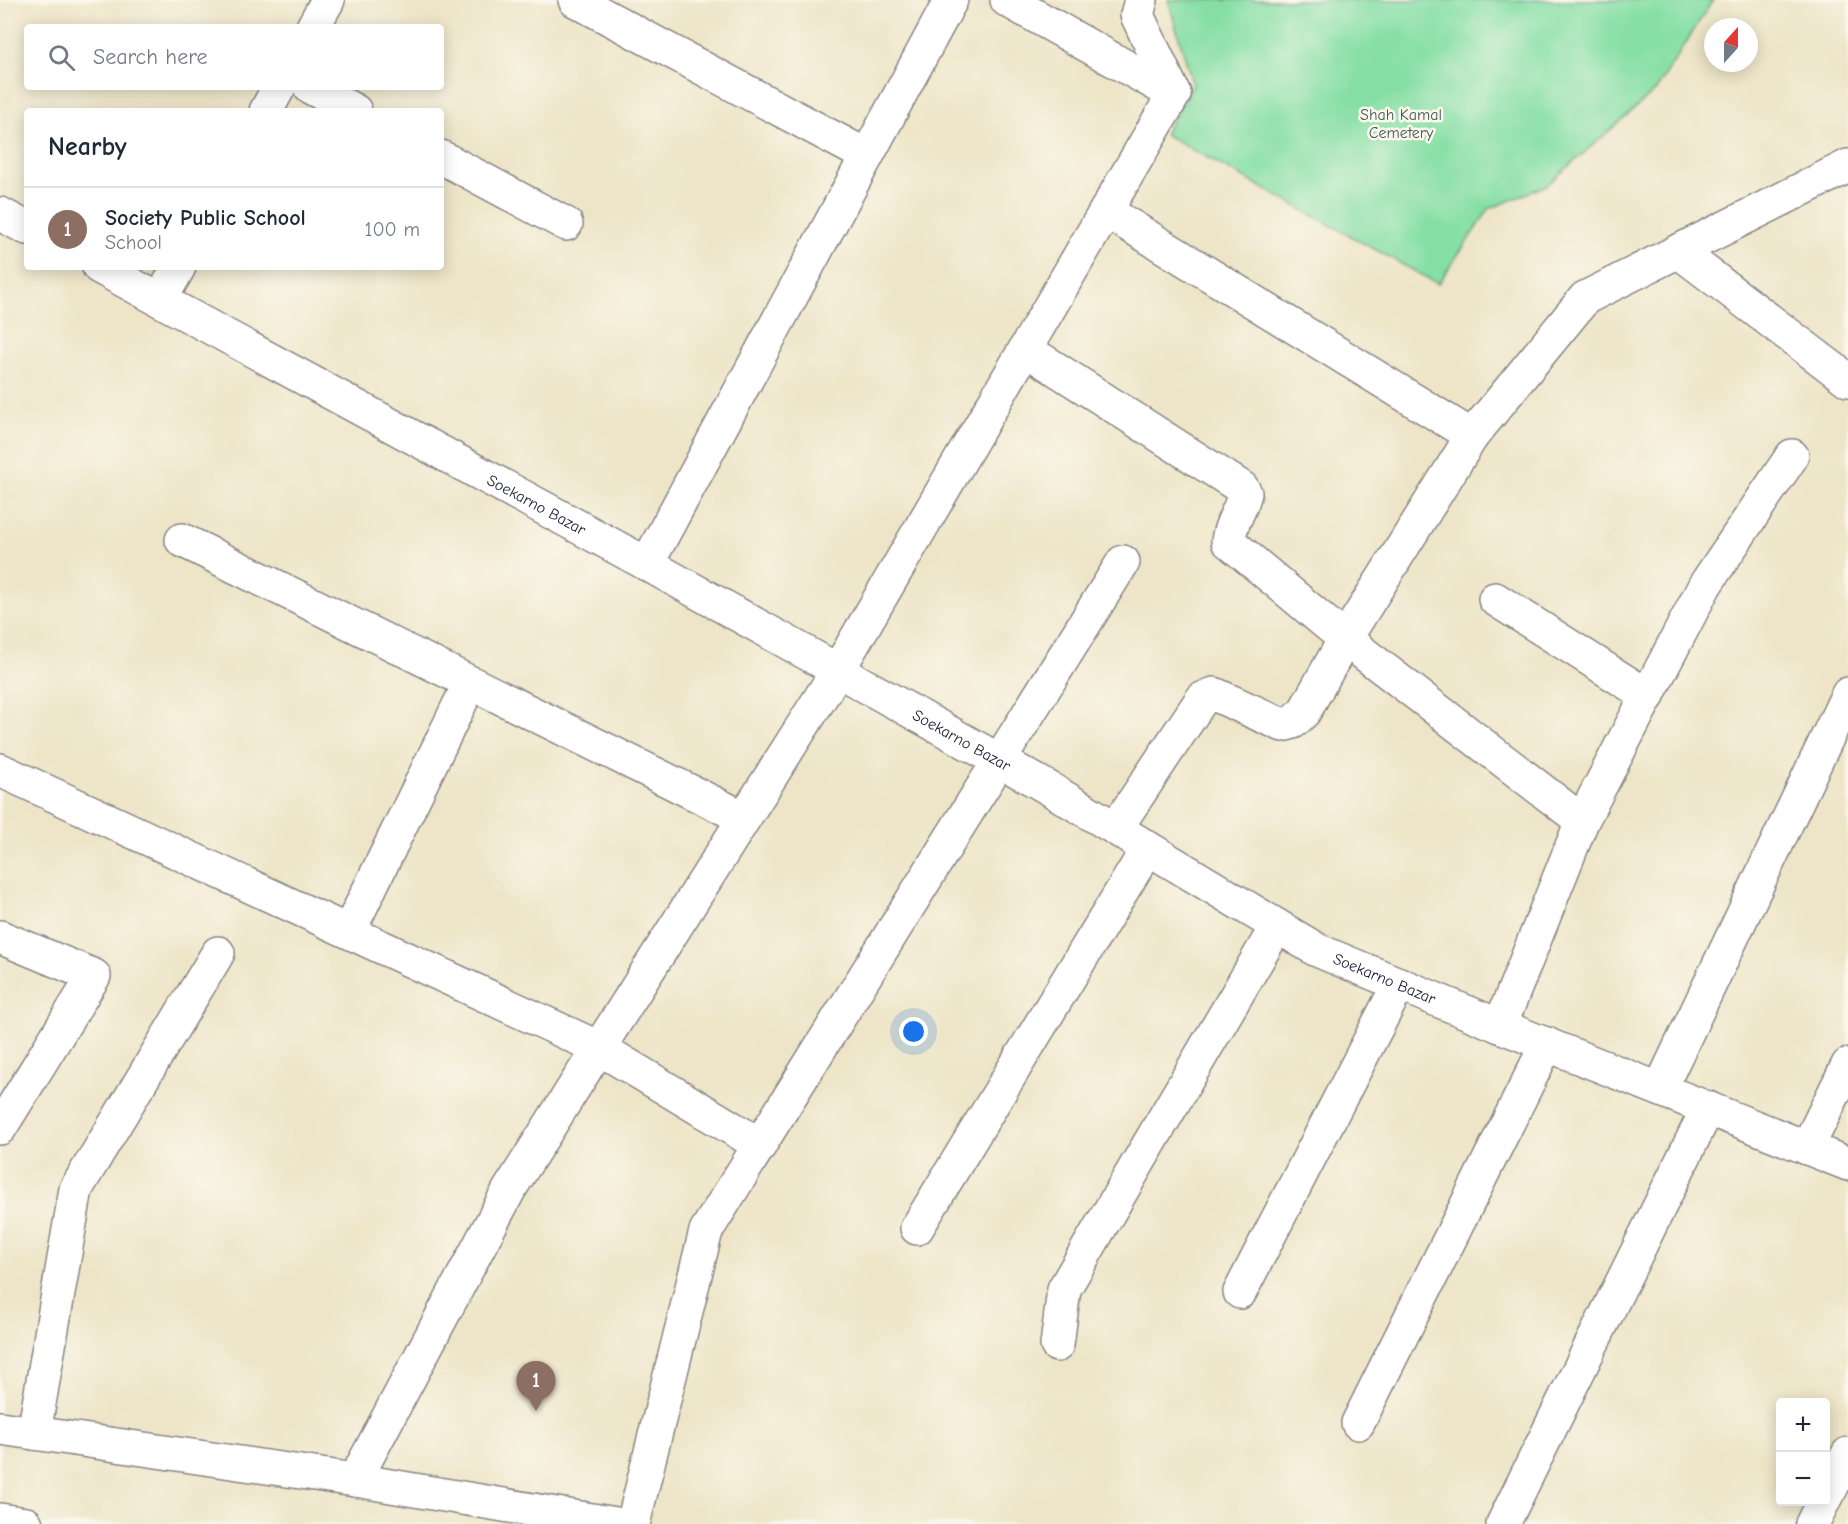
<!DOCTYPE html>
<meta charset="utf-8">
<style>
body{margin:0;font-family:"Comic Neue",sans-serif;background:#f2f2f3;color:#1f2937}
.controls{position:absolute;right:18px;bottom:18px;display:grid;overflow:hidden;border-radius:6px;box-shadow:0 3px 15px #0003}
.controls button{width:54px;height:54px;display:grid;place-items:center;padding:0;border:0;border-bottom:2px solid #e0e1e3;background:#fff;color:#1f2937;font:30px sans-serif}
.compass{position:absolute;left:1704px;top:18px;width:54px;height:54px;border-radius:50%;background:#fff;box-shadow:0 3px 15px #0003;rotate:21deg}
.you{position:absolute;left:914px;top:1032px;width:21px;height:21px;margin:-15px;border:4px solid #fff;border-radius:50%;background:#1a73e8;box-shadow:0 0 0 9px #1a73e833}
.badge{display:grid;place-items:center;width:39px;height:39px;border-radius:50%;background:#c8321e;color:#fff;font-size:20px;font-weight:700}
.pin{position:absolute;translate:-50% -50px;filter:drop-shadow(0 2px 3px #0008)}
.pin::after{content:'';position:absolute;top:32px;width:21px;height:18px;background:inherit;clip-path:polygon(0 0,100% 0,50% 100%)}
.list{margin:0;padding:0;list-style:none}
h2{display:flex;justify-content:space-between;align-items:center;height:78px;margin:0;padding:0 24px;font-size:26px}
h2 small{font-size:20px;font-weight:400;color:#747a83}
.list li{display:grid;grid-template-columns:39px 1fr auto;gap:18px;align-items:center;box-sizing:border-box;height:84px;padding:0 24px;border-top:2px solid #e0e1e3}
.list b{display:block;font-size:22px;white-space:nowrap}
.list p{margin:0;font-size:20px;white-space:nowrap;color:#747a83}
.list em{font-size:20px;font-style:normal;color:#747a83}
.icon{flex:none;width:33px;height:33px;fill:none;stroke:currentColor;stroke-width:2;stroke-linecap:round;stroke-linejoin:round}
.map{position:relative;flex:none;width:1848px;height:1524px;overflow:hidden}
.search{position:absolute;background:#fff;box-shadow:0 3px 15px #0003;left:24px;top:24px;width:420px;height:66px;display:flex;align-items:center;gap:15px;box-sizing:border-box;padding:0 21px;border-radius:6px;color:#747a83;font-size:22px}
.panel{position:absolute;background:#fff;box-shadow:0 3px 15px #0003;left:24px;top:108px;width:420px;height:162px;border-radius:6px}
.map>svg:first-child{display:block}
</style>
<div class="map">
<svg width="1848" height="1524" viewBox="0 0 1848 1524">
<rect width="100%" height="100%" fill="#fbf7ec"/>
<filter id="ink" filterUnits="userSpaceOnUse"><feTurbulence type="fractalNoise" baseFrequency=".0167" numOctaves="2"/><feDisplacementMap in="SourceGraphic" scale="12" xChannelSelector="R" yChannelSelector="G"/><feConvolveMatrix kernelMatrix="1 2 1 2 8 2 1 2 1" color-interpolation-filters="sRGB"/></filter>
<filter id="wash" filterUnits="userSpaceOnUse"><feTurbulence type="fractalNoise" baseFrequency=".008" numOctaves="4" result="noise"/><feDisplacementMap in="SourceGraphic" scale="24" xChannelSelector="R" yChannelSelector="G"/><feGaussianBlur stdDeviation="1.35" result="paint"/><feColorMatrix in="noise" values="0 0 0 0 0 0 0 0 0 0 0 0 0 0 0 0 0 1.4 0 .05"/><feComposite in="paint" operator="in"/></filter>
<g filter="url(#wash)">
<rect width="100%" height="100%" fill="#eee5c8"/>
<!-- green -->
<polygon fill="#85dfa4" stroke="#548070" stroke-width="1.5" points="1168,0 1713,0 1656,90 1547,185 1489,209 1438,284 1164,134 1193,85"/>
</g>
<g filter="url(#ink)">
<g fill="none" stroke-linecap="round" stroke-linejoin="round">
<!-- minor casing -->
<g stroke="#888482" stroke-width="36">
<g id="minor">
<polyline points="575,0 867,156"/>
<polyline points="1141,0 1137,15 1174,94"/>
<polyline points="313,27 328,0"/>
<polyline points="310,87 355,111"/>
<polyline points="266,111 279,87"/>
<polyline points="441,157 566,224"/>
<polyline points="1106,211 1472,436"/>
<polyline points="0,214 27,228"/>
<polyline points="1678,251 1848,380"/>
<path id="s1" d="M 99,267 L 647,564 L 1045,786 L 1317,950 L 1500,1026 L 1848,1164"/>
<polyline points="160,300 179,267"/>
<path d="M 1042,360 L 1242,488 L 1245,493 C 1241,510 1230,523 1228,541 L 1345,639 L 1582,821"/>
<polyline points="182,540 744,818"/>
<polyline points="647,564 951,0"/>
<polyline points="1495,599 1648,696"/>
<polyline points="0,770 599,1048 760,1145"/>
<polyline points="1116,828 1202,699 1214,694 1283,725 1293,722 1304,712 1345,639 1472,436 1585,298 1848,166"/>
<polyline points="349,931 470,683"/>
<polyline points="0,937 94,976 0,1128"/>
<polyline points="1500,1026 1582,821 1705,585 1792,456"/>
<polyline points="1660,1089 1848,694"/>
<polyline points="1807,1148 1848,1065"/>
<polyline points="917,1228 1148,848"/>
<polyline points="1240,1292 1399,984"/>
<polyline points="1057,1345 1064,1289 1277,926"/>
<polyline points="1358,1423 1547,1044"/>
<polyline points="0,1428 355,1480 616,1524"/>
<polyline points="34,1433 76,1189 218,953"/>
<polyline points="355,1480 509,1190 838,670 1174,94 1007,0"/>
<polyline points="1826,1498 1848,1454"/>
<polyline points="633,1524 706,1231 1123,562"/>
<polyline points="1503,1524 1708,1108"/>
<polyline points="1812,1524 1823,1502"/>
</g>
</g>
<!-- highway casing -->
<g stroke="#888482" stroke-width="36">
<polyline id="highway" points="0,1520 26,1524"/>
</g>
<!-- minor -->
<use href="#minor" stroke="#fff" stroke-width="33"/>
<!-- highway -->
<use href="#highway" stroke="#fff" stroke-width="33"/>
</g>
</g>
<g text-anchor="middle" stroke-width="5" stroke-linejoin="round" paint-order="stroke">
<!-- park labels -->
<g font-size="16" fill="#405b5a" stroke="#fbf7ec">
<text x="1401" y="120">Shah Kamal<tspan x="1401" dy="18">Cemetery</tspan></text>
</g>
<!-- street labels -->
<g font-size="16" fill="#22223b" stroke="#fbf7ec">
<text dy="6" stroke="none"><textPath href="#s1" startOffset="498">Soekarno Bazar</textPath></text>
<text dy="6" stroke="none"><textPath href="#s1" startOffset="984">Soekarno Bazar</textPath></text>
<text dy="6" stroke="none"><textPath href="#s1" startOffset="1470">Soekarno Bazar</textPath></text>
</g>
</g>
</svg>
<div class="controls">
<button>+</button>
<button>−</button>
</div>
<svg class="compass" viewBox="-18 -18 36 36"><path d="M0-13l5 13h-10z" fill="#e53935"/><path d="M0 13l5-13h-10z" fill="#747a83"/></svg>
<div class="you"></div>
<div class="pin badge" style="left:536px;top:1411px;background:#8d6e63">1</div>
<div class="search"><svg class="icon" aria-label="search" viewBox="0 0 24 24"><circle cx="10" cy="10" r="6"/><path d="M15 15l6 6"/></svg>Search here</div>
<section class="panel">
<h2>Nearby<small></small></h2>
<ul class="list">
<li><span class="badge" style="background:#8d6e63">1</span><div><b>Society Public School</b><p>School</p></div><em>100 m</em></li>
</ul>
</section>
</div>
